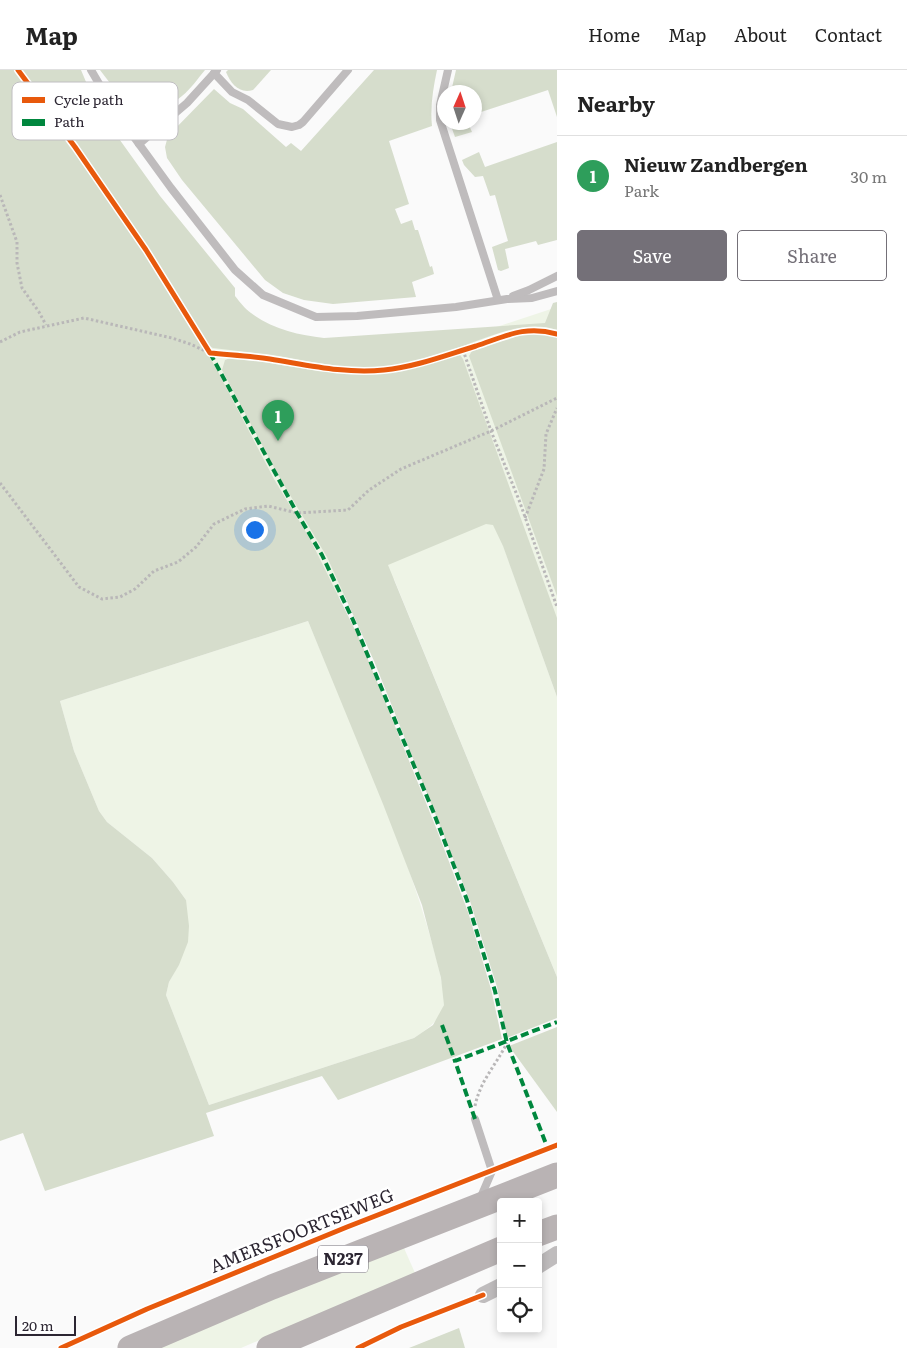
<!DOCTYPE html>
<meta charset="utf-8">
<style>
body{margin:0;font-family:Literata,serif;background:#f2f2f2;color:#222}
.controls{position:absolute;right:15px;bottom:15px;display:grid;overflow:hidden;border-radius:5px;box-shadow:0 2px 8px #0003}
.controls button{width:45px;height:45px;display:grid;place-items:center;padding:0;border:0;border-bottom:1px solid #e0e0e0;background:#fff;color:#222;font:25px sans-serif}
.compass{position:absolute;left:437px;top:15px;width:45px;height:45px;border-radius:50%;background:#fff;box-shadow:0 2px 8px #0003;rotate:3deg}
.scale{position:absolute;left:15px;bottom:12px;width:61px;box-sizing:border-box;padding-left:5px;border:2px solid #2c2632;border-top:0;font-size:14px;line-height:18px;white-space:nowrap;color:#2c2632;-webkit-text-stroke:4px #fff;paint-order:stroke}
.you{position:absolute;left:254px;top:459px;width:18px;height:18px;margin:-12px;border:4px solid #fff;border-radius:50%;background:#1a73e8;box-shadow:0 0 0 8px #1a73e833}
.badge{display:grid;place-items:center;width:32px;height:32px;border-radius:50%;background:#747078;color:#fff;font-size:16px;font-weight:700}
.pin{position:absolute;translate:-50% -41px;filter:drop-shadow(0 1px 2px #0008)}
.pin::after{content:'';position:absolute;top:26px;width:18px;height:15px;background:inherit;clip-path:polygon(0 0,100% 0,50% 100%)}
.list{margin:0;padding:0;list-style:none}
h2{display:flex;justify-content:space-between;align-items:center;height:65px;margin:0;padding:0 20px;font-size:21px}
h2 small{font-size:16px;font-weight:400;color:#767676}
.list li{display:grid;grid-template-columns:32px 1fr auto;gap:15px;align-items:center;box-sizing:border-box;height:80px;padding:0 20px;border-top:1px solid #e0e0e0}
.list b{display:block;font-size:19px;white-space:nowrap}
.list p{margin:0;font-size:16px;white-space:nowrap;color:#767676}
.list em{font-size:16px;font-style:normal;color:#767676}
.actions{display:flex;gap:10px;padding:15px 20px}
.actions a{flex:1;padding:11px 0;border:1px solid #747078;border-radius:5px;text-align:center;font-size:18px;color:#747078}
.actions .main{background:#747078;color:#fff}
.icon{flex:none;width:28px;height:28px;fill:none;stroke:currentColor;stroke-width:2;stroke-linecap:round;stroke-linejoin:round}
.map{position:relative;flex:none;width:557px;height:1278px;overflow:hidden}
header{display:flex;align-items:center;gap:30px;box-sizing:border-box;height:70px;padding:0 25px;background:#fff;border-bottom:1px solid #e0e0e0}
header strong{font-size:24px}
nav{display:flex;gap:28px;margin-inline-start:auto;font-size:18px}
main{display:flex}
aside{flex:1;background:#fff}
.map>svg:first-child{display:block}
</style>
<header>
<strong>Map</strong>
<nav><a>Home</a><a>Map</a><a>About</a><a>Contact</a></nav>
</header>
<main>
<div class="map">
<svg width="557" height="1278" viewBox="0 0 557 1278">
<rect width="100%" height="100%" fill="#fafafa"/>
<!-- green -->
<g fill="#eef4e6">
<polygon points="0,0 54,0 220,224 280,267 336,273 469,266 557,237 557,577 503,475 557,627 557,907 394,509 0,636"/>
<path d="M 308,551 C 353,659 403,767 434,880 C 437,892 446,924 444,935 C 440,951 426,960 414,968 L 209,1035 L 166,925 L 169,912 L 179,894 L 186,830 L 173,812 L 152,788 L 107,752 L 99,741 L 74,681 L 60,631 Z"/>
<polygon points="404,1178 415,1203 241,1278 157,1278 295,1220"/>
</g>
<!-- forest -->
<g fill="#d6ddcc" fill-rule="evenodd">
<path d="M 0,0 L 14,0 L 54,52 L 151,192 L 215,296 L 274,409 L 310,469 L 361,572 L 437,760 L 468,842 L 491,919 L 502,969 L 338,1030 L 322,1006 L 206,1043 L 214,1066 L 45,1121 L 23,1063 L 0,1071 ZM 308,551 L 383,734 L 422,835 L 441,908 L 444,935 L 433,955 L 414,968 L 209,1035 L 166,925 L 169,912 L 179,895 L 188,872 L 189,856 L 186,830 L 173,812 L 152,788 L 107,752 L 99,741 L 74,681 L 60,631 Z"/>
<path d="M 22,0 L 81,0 L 97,38 L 160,126 L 235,218 L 235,226 C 240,232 245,239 251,243 C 272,259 299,265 324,268 L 545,253 L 553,233 L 557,232 L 557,260 C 520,247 475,274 439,284 C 424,289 407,293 391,296 C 348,302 308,290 266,284 C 248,282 230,280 213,278 L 209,276 L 157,193 L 130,153 L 81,81 Z"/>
<path d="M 100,0 L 205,0 C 198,8 191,19 182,26 C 146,55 122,30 100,0 Z"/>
<path d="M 228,0 L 271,0 L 253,20 C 239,24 231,14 226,2 Z"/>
<path d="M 374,0 L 437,0 C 433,19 430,37 432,56 L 389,71 L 409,134 L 395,139 L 401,154 L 412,150 L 415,160 L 418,160 L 430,197 L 432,196 L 434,204 L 412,212 L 416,227 L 333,234 L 304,230 L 283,223 L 265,210 L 182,110 L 167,88 L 165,77 L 168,66 L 214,19 L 230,33 L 243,39 L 286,77 L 291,73 L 301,81 Z"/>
<polygon points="456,0 557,0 557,47 548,20 475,44 474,22 451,22"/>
<polygon points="450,53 468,53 472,62 455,67"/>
<polygon points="557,72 557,170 538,175 536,171 505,179 509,198 501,201 498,200 492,177 508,171 495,125 490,126 483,106 475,107 464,95 462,90 479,82 485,97"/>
<polygon points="533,263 557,267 557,526 469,286 472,281 519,264"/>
<path d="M 460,285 L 463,289 L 557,548 L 557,627 L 503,476 L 493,455 L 486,454 L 388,495 L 557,907 L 557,948 L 507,968 L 497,917 L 470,831 L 374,591 L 327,487 L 278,405 L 222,300 L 225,290 L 233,287 C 278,293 324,305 370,304 C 401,303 430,293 460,285 Z"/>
<polygon points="557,957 557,1042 509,976"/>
<polygon points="459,1258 465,1278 409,1278"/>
</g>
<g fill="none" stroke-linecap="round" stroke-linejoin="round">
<!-- path -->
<g stroke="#b9b7b8" stroke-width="3" stroke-dasharray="2.5 2.5" stroke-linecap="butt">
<polyline points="0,125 17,172 17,193 22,218 39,242 46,255"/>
<polyline points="0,272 20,262 84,248 172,268 190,274 210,283"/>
<polyline points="463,280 491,361 519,430 557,537"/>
<polyline points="0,413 79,517 102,529 120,527 135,519 154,501 178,492 196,477 214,454 245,439 268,436 297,443 348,440 369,420 401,399 491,361 557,328"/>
<polyline points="525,448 544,399 546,364 557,338"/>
<path d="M 475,1036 C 480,1011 496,995 507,973"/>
</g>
<!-- service -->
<g stroke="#bfbcbd" stroke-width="8">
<polyline points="91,0 115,41 171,118 235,200 263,225 316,247 357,246 456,237 507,229 532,228 557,221"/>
<polyline points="448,0 440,35 440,50 498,230"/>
<polyline points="214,3 232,22 248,30 278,54 292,57 299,55 303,52 348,0"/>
<polyline points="139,74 187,33 217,0"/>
<polyline points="513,226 529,220 557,206"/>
<polyline points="475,1049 492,1101 480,1129"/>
</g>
<!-- minor -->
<g stroke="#bfbcbd" stroke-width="16">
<polyline points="538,1196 557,1184"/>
<polyline points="483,1225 501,1216"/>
</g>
<!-- primary -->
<g stroke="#b9b3b4" stroke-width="25">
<polyline points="538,1164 557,1157"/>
<polyline points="130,1278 272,1217 557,1105"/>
<polyline points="269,1278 501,1179"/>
</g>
<!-- quiet -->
<g stroke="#00873e" stroke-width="4" stroke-dasharray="8 4" stroke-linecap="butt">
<polyline points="210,283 297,443 322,485 353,550 433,741 467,830 495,921 507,973 548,1079"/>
<polyline points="442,955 455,991"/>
<polyline points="475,1049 455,991 557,952"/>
</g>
<!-- cycleway casing -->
<g stroke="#fff" stroke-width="8">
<g id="cycleway">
<path d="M 18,0 L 75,77 L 146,180 L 210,283 C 230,285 250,286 270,289 C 308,295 345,304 384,300 C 415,297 446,285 476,276 C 506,266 525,255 557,264"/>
<polyline points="61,1278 147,1239 347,1157 557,1075"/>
<polyline points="358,1278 401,1257 483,1225"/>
</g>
</g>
<!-- cycleway -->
<use href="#cycleway" stroke="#e8590c" stroke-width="5"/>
</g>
<g text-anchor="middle" stroke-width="5" stroke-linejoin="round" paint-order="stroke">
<!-- shield labels -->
<rect fill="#fff" stroke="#6b6770" stroke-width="1" x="318" y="1175.5" width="50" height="27" rx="4"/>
<g font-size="16" font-weight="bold" fill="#2c2632">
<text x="343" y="1195">N237</text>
</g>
<!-- street labels -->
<g font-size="18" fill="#2c2632" stroke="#fff">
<text transform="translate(302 1161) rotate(-22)" y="6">AMERSFOORTSEWEG</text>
</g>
</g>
<!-- legend -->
<rect x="12" y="12" width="166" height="58" rx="8" fill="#fff" stroke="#c0bec2" stroke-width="1"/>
<rect x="22" y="27" width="23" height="6" fill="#e8590c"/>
<rect x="22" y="49" width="23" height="7" fill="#00873e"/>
<g font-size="14" fill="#2c2632">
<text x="54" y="35">Cycle path</text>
<text x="54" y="57">Path</text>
</g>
</svg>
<div class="controls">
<button>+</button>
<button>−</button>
<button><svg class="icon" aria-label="locate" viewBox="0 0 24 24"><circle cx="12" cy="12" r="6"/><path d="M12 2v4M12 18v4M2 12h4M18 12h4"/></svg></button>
</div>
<svg class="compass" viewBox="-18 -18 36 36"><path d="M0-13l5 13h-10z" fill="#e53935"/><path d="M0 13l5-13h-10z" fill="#767676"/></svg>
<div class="scale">20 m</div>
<div class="you"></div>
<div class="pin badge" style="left:278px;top:371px;background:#2e9e5b">1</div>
</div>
<aside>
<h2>Nearby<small></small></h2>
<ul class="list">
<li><span class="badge" style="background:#2e9e5b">1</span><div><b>Nieuw Zandbergen</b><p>Park</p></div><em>30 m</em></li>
</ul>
<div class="actions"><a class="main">Save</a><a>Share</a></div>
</aside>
</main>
